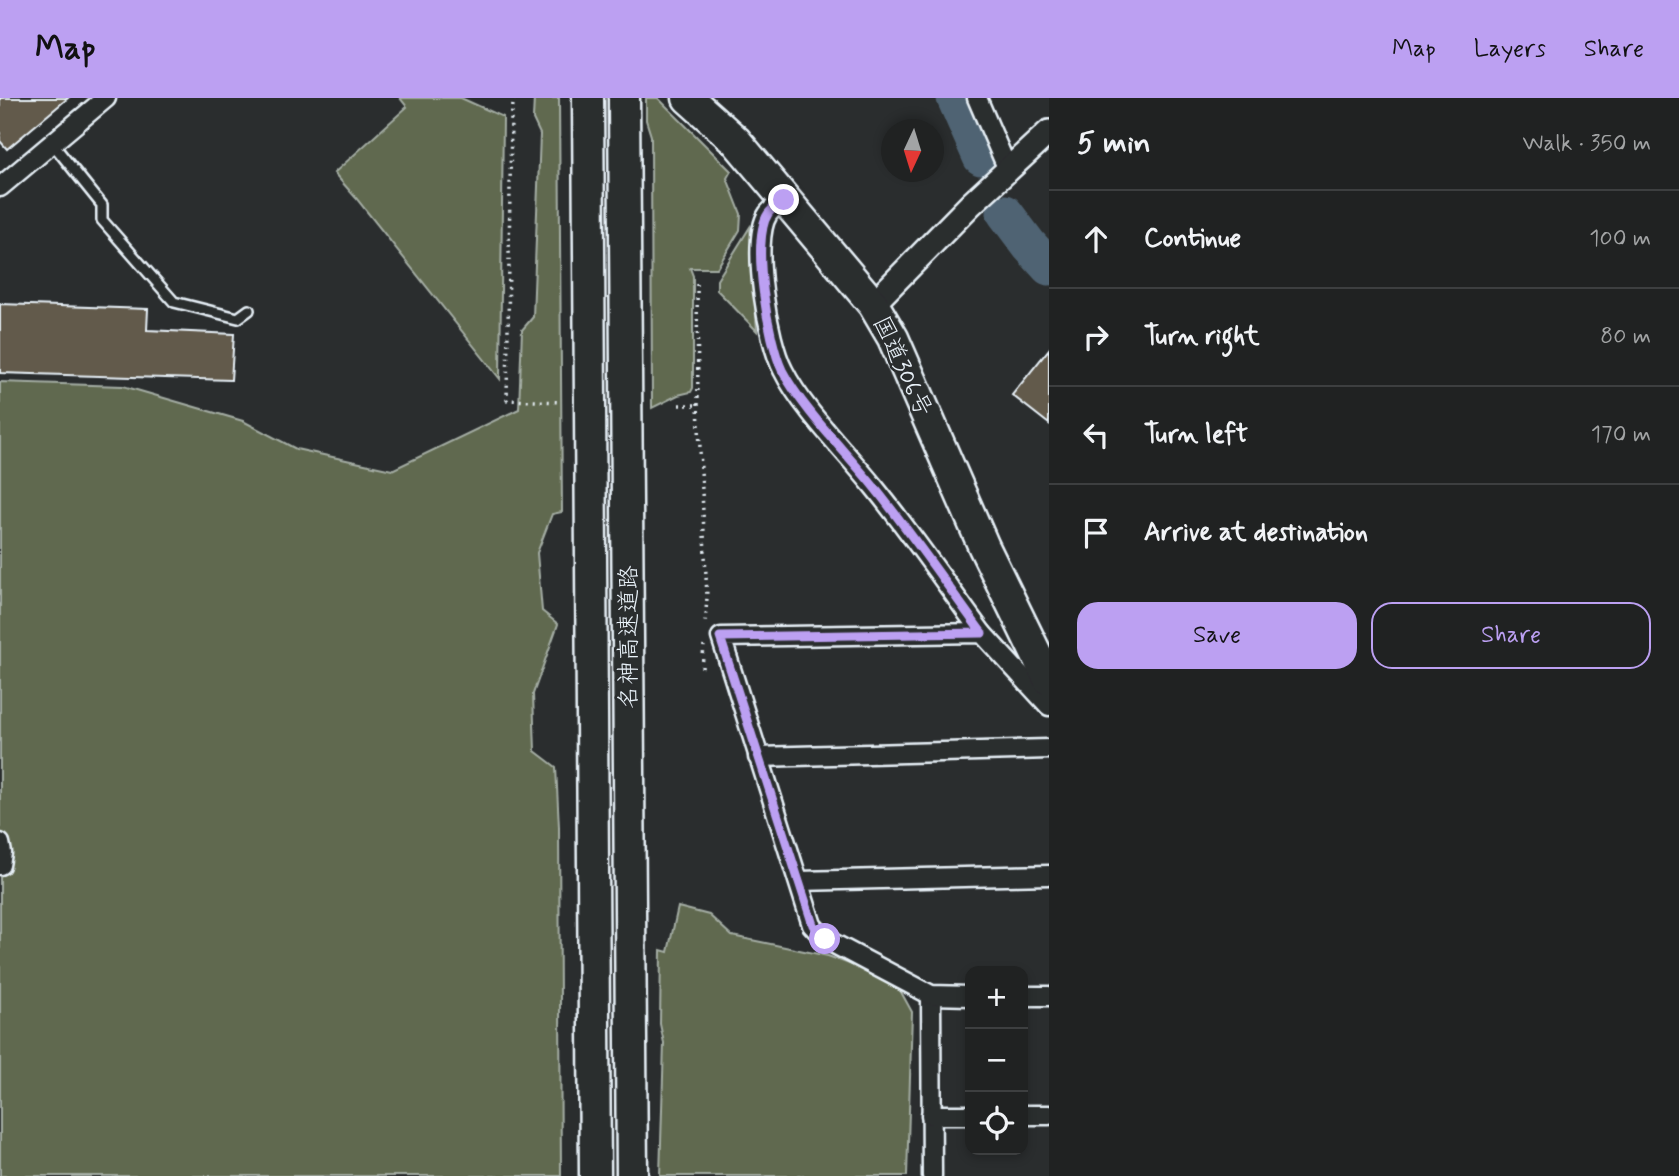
<!DOCTYPE html>
<meta charset="utf-8">
<style>
body{margin:0;font-family:Mynerve,"Klee One",sans-serif;background:#282a2a;color:#f1f3f6}
.controls{position:absolute;right:21px;bottom:21px;display:grid;overflow:hidden;border-radius:14px;box-shadow:0 4px 10px #0003}
.controls button{width:63px;height:63px;display:grid;place-items:center;padding:0;border:0;border-bottom:2px solid #3d3f40;background:#202222;color:#f1f3f6;font:35px sans-serif}
.compass{position:absolute;left:881px;top:21px;width:63px;height:63px;border-radius:50%;background:#202222;box-shadow:0 4px 10px #0003;rotate:184deg}
.stop{position:absolute;width:21px;height:21px;margin:-16px;border:5px solid #bca0f2;border-radius:50%;background:#fff}
.stop.end{background:#bca0f2;border-color:#fff;box-shadow:0 2px 7px #0008}
.list{margin:0;padding:0;list-style:none}
h2{display:flex;justify-content:space-between;align-items:center;height:91px;margin:0;padding:0 28px;font-size:30px}
h2 small{font-size:23px;font-weight:400;color:#a2a4a5}
.list li{display:grid;grid-template-columns:46px 1fr auto;gap:21px;align-items:center;box-sizing:border-box;height:98px;padding:0 28px;border-top:2px solid #3d3f40}
.list b{display:block;font-size:26px;white-space:nowrap}
.list em{font-size:23px;font-style:normal;color:#a2a4a5}
.actions{display:flex;gap:14px;padding:21px 28px}
.actions a{flex:1;padding:16px 0;border:2px solid #bca0f2;border-radius:21px;text-align:center;font-size:24px;color:#bca0f2}
.actions .main{background:#bca0f2;color:#111}
.icon{flex:none;width:38px;height:38px;fill:none;stroke:currentColor;stroke-width:2;stroke-linecap:round;stroke-linejoin:round}
.map{position:relative;flex:none;width:1049px;height:1078px;overflow:hidden}
header{display:flex;align-items:center;gap:42px;box-sizing:border-box;height:98px;padding:0 35px;background:#bca0f2;color:#111}
header strong{font-size:33px}
nav{display:flex;gap:38px;margin-inline-start:auto;font-size:24px}
main{display:flex}
aside{flex:1;background:#202222}
.map>svg:first-child{display:block}
</style>
<header>
<strong>Map</strong>
<nav><a>Map</a><a>Layers</a><a>Share</a></nav>
</header>
<main>
<div class="map">
<svg width="1049" height="1078" viewBox="0 0 1049 1078">
<rect width="100%" height="100%" fill="#2a2d2e"/>
<filter id="ink" filterUnits="userSpaceOnUse"><feTurbulence type="fractalNoise" baseFrequency=".0143" numOctaves="2"/><feDisplacementMap in="SourceGraphic" scale="14" xChannelSelector="R" yChannelSelector="G"/><feConvolveMatrix kernelMatrix="1 2 1 2 8 2 1 2 1" color-interpolation-filters="sRGB"/></filter>
<g filter="url(#ink)">
<!-- green -->
<g fill="#61694f" stroke="#a4ada4" stroke-width="2">
<polygon points="400,0 461,0 503,19 500,281 356,100 334,75 407,9"/>
<polygon points="534,0 559,0 562,414 552,416 537,455 542,513 558,526 533,596 535,653 556,669 559,729 561,1078 0,1078 0,284 123,288 243,323 296,351 392,372 519,311 522,232 533,219 540,36 533,21"/>
<polygon points="646,0 658,0 731,73 727,80 741,116 740,132 717,170 690,170 693,178 693,290 691,294 678,297 652,310 651,38 646,22"/>
<polygon points="750,129 757,233 717,192 717,182"/>
<polygon points="678,809 709,817 732,838 828,858 895,883 912,914 907,1078 660,1078 664,945 660,926 661,852 668,854"/>
</g>
<g fill="none" stroke-linecap="round" stroke-linejoin="round">
<!-- river -->
<g stroke="#506473" stroke-width="37">
<polyline points="955,0 981,59"/>
<polyline points="1005,115 1029,147 1049,169"/>
</g>
</g>
<!-- building -->
<g fill="#625a4b" stroke="#e8f1f8" stroke-width="2">
<polygon points="0,0 68,0 7,51 0,43"/>
<polygon points="0,206 148,211 147,232 234,236 231,282 0,275"/>
<polygon points="1049,251 1049,326 1012,297"/>
</g>
<g fill="none" stroke-linecap="round" stroke-linejoin="round">
<!-- lane casing -->
<g stroke="#e8f1f8" stroke-width="14">
<polyline id="lane" points="52,45 102,107 102,122 174,204 238,220 249,212"/>
</g>
<!-- street casing -->
<g stroke="#e8f1f8" stroke-width="23">
<g id="street">
<polyline points="977,0 1008,72"/>
<polyline points="0,89 106,0"/>
<path d="M 784,102 C 779,106 771,111 768,116 C 750,143 768,244 783,272 C 802,311 846,354 874,389 C 912,436 946,486 982,535"/>
<polyline points="758,659 1049,651"/>
<polyline points="0,745 2,755 0,767"/>
<polyline points="799,783 1049,777"/>
<polyline points="931,897 932,1078"/>
<polyline points="970,898 931,897 825,841 812,827 721,539 982,535 1049,608"/>
<polyline points="1023,898 1049,898"/>
<polyline points="931,1017 970,1017"/>
<polyline points="1023,1017 1049,1017"/>
</g>
</g>
<!-- secondary casing -->
<g stroke="#e8f1f8" stroke-width="28">
<polyline id="secondary" points="873,206 971,106 1049,34"/>
</g>
<!-- highway casing -->
<g stroke="#e8f1f8" stroke-width="35">
<g id="highway">
<polyline points="588,0 595,1078"/>
<polyline points="624,0 632,1078"/>
<polyline points="688,0 736,43 873,206 893,240 984,449 1049,582"/>
</g>
</g>
<!-- path -->
<g stroke="#e8f1f8" stroke-width="3.5" stroke-dasharray="2 5" stroke-linecap="butt">
<polyline points="514,0 511,20 507,302 561,304"/>
<polyline points="697,186 698,307 707,499 705,527"/>
<polyline points="679,307 697,307"/>
<polyline points="702,570 704,548"/>
</g>
<!-- lane -->
<use href="#lane" stroke="#2a2d2e" stroke-width="9"/>
<!-- street -->
<use href="#street" stroke="#2a2d2e" stroke-width="18"/>
<!-- secondary -->
<use href="#secondary" stroke="#2a2d2e" stroke-width="23"/>
<!-- highway -->
<use href="#highway" stroke="#2a2d2e" stroke-width="30"/>
</g>
</g>
<g fill="none" stroke-linecap="round" stroke-linejoin="round" filter="url(#ink)">
<!-- route -->
<path stroke="#bca0f2" stroke-width="9" d="M 784,102 C 779,106 771,111 768,116 C 750,143 769,245 782,272 C 802,311 846,354 874,389 C 912,436 946,486 982,535 L 720,539 L 813,827 L 825,841"/>
</g>
<g text-anchor="middle" stroke-width="5" stroke-linejoin="round" paint-order="stroke">
<!-- street labels -->
<g font-size="24" fill="#e8f1f8" stroke="#2a2d2e">
<text transform="translate(903 268) rotate(65)" y="8">国道306号</text>
<text transform="translate(628 539) rotate(-90)" y="8">名神高速道路</text>
</g>
</g>
</svg>
<div class="controls">
<button>+</button>
<button>−</button>
<button><svg class="icon" aria-label="locate" viewBox="0 0 24 24"><circle cx="12" cy="12" r="6"/><path d="M12 2v4M12 18v4M2 12h4M18 12h4"/></svg></button>
</div>
<svg class="compass" viewBox="-18 -18 36 36"><path d="M0-13l5 13h-10z" fill="#e53935"/><path d="M0 13l5-13h-10z" fill="#a2a4a5"/></svg>
<div class="stop" style="left:825px;top:841px"></div>
<div class="stop end" style="left:784px;top:102px"></div>
</div>
<aside>
<h2>5 min<small>Walk · 350 m</small></h2>
<ul class="list">
<li><svg class="icon" aria-label="ahead" viewBox="0 0 24 24"><path d="M12 20V5M6 11l6-6 6 6"/></svg><div><b>Continue</b></div><em>100 m</em></li>
<li><svg class="icon" aria-label="right" viewBox="0 0 24 24"><path d="M7 20v-9h11M14 6l5 5-5 5"/></svg><div><b>Turn right</b></div><em>80 m</em></li>
<li><svg class="icon" aria-label="left" viewBox="0 0 24 24"><path d="M17 20v-9H6M10 6l-5 5 5 5"/></svg><div><b>Turn left</b></div><em>170 m</em></li>
<li><svg class="icon" aria-label="arrive" viewBox="0 0 24 24"><path d="M6 21V4h12l-3 4 3 4H6"/></svg><div><b>Arrive at destination</b></div></li>
</ul>
<div class="actions"><a class="main">Save</a><a>Share</a></div>
</aside>
</main>
